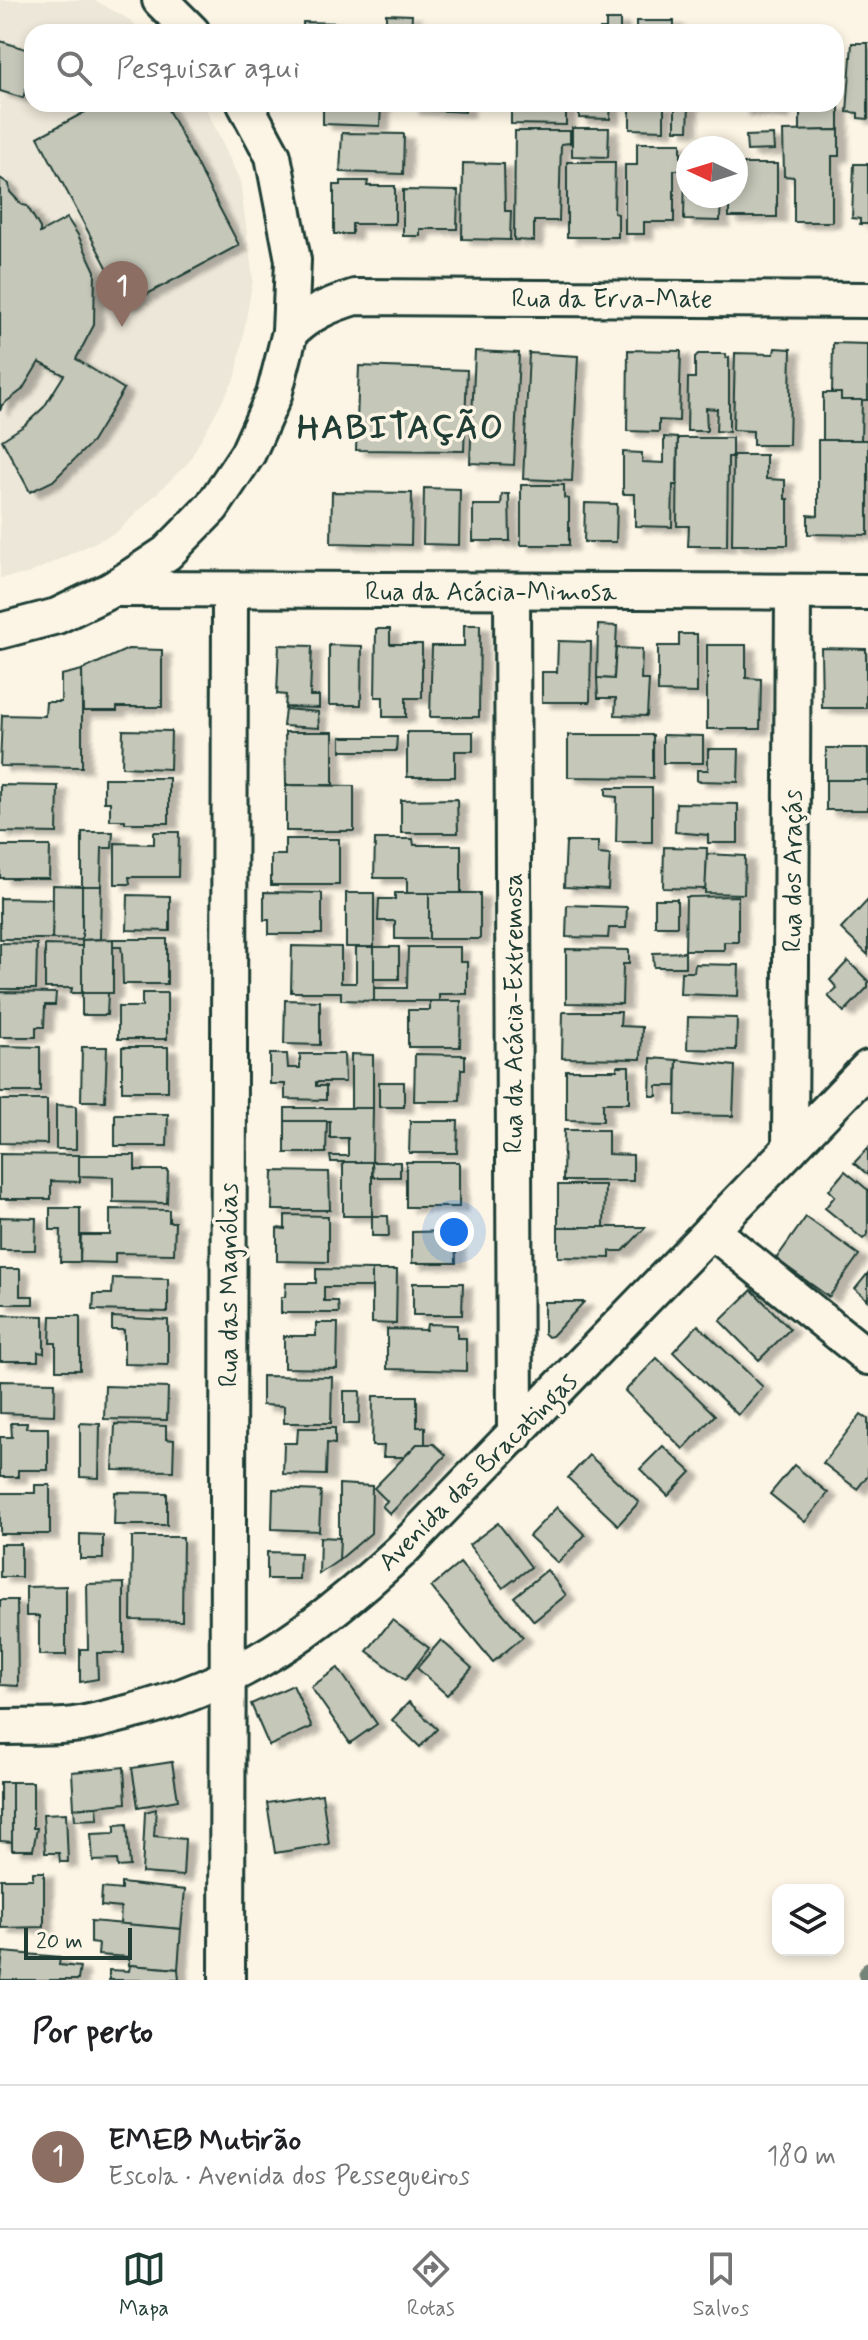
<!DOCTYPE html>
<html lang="pt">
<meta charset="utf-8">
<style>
body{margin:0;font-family:Mynerve,sans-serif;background:#f6f6f6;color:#202124}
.controls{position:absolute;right:24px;bottom:24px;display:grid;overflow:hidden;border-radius:16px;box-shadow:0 4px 12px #0003}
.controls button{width:72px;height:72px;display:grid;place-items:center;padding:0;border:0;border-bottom:2px solid #e0e0e0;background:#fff;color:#202124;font:40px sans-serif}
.compass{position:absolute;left:676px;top:136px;width:72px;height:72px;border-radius:50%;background:#fff;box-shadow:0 4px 12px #0003;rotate:274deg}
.scale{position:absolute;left:24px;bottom:20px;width:108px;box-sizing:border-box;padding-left:8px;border:4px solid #1f3d34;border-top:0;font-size:22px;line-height:28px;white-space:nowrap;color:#1f3d34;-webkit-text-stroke:6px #fcf5e5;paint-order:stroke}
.you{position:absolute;left:454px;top:1232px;width:28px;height:28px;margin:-20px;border:6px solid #fff;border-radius:50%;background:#1a73e8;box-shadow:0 0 0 12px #1a73e833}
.badge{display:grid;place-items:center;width:52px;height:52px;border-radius:50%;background:#1f3d34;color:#fff;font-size:26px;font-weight:700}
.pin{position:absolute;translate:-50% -66px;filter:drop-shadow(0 2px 4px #0008)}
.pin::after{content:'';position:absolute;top:42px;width:28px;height:24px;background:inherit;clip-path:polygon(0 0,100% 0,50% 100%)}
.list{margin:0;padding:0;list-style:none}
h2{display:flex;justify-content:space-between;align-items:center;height:104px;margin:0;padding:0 32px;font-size:34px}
h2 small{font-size:26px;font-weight:400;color:#757577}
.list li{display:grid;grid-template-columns:52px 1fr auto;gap:24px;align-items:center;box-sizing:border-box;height:144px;padding:0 32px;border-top:2px solid #e0e0e0}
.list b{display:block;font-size:30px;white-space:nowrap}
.list p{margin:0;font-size:26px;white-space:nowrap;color:#757577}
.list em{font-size:26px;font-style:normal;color:#757577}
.icon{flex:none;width:44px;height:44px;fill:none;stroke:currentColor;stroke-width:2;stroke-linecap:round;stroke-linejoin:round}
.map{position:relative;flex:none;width:868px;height:1980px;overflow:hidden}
.search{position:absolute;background:#fff;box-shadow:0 4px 12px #0003;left:24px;right:24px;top:24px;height:88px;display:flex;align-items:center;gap:20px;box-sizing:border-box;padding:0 28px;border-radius:24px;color:#757577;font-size:30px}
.sheet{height:248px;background:#fff}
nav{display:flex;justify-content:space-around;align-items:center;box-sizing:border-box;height:112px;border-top:2px solid #e0e0e0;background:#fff;font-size:22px;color:#757577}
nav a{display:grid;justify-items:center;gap:4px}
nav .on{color:#1f3d34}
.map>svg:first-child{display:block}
</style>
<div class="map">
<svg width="868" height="1980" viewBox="0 0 868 1980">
<defs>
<filter id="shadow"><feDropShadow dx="9" dy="5" stdDeviation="2" flood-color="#0004"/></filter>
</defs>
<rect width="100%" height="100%" fill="#fcf5e5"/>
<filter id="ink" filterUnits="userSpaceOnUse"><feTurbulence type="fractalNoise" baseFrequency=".0125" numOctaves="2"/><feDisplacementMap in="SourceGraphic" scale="16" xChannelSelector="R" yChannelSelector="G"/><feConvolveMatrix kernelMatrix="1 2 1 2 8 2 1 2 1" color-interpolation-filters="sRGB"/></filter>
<g filter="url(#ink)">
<!-- built -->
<polygon fill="#ece7d8" points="0,0 94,0 130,20 142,32 32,32 32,104 204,104 240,181 253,279 236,376 188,463 117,532 28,574 0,578"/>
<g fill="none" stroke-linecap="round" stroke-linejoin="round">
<!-- stream -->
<polyline stroke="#758479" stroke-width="11" points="865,1980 863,1973 868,1967"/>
</g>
<!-- building -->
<g fill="#c5c7b9" stroke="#1f3d34" stroke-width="2" filter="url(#shadow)">
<polygon points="386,14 412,15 411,32 303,32 303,22 386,24"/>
<polygon points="606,20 620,20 620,32 600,32 600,29 606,29"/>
<rect x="636" y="21" width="38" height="11"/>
<polygon points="0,41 32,51 32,69 23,98 0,91"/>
<polygon points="852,43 868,43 868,119 858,118 858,113 847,112"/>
<polygon points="100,104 165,104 239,245 127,305 38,137"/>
<polygon points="323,104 381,104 380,126 323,124"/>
<polygon points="411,104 465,104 465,112 411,109"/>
<polygon points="511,104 566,104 566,125 511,124"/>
<polygon points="579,104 611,104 610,119 579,118"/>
<polygon points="621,104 664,104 664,130 630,129 630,105"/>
<polygon points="675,104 689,104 688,130 675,130"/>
<polygon points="741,104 780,104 780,113 741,110"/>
<polygon points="800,106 839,106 839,130 800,131"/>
<polygon points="572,128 609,128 608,157 572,156"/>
<polygon points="839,130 839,156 832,156 832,222 794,222 794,177 784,176 783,131"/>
<polygon points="515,131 570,131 570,143 561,144 559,221 534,221 534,241 514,240"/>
<polygon points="342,133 404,134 403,174 340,172"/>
<polygon points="773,135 774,150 747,151 746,136"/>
<polygon points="637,143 681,143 681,170 674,170 674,222 644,222 644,234 625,234 625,165 637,165"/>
<polygon points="567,162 615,162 614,213 618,214 618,237 567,237"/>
<polygon points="463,163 504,164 505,211 511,211 510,240 462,239"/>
<polygon points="736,164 777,164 777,217 729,217 729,196 736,196"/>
<polygon points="854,164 868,164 868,224 860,224 860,219 852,218"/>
<polygon points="685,165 688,165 688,196 721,196 720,221 684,220"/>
<polygon points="0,178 9,184 10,192 22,205 27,206 40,228 40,233 67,218 78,235 95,271 94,325 76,359 124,389 92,442 53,481 30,492 2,440 25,425 44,407 64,375 39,362 22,390 2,405 0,411"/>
<polygon points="341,181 368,181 367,186 395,186 395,224 352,224 352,234 334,234 334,185 341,185"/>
<polygon points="403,190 458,191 457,229 420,229 420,236 403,236"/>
<polygon points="833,343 868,344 868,400 841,400 841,393 832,393"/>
<polygon points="775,348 791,349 789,445 753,445 753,431 733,430 735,353 774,354"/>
<polygon points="628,350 681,351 679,421 659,420 659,432 627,431"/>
<polygon points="475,351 519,353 514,465 470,463"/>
<polygon points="529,353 578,356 572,481 523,479"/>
<polygon points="698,354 726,354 726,358 729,357 729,432 716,431 717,409 706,408 707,431 687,431 688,378 695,378 695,357"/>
<polygon points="359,366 467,370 464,451 356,450"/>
<polygon points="823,393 841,393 841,400 862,400 861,440 823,440"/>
<polygon points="664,437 678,438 677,485 673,485 672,527 635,526 635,494 623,494 623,452 642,453 642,462 664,463"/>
<polygon points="678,438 732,438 732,457 728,457 727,546 688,546 689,526 677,526"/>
<polygon points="818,440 868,440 868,535 808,534 808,515 818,516"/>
<polygon points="733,455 766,455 766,479 785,480 785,499 788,499 788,545 732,545"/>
<polygon points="521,485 564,485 564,498 569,499 569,545 521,545"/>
<polygon points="424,488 460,489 459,545 423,544"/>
<polygon points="332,492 412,493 411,545 331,543"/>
<polygon points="502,494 509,494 510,541 473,541 473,505 501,505"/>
<polygon points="585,503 617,504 616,542 584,542"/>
<polygon points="464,625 480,625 479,717 430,717 432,646 464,646"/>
<polygon points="598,625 617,626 614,679 597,678"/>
<polygon points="376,629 390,629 390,644 422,644 422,698 406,698 406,717 383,717 383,697 375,697"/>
<polygon points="679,634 697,634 697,693 658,692 658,646 679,646"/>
<polygon points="558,641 591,642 590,702 542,702 542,672 557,672"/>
<polygon points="279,645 312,646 310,696 319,696 319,708 285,707 286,695 277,694"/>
<polygon points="329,645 362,646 361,705 329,705"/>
<polygon points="707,645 746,645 746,678 761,679 760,729 707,729"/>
<polygon points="616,648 642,649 641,680 649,680 647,716 615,715 616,698 598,698 597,678 614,679"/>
<polygon points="821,648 866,649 866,708 822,708"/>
<polygon points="128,649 162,650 162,707 117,707 117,711 83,711 82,670"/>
<polygon points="82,670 82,767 0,766 2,715 45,716 46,702 61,702 61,675"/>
<polygon points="285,709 318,712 319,728 283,726"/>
<polygon points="123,730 171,731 170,769 122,767"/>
<polygon points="285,732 333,732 333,785 286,785"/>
<polygon points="407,732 473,732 473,751 455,751 455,777 407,777"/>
<polygon points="568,735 653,735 653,778 568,777"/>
<polygon points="663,735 703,736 703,763 663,763"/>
<polygon points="341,737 397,737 396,751 341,751"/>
<rect x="826" y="748" width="42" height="32"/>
<polygon points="708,749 739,749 738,782 697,781 697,770 708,770"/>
<polygon points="104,778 169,778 169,823 125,823 125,820 110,820 110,802 104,802"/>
<rect x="826" y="780" width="42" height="30"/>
<polygon points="0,785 58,786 57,833 0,832"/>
<polygon points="286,785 354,786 354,831 286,831"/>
<polygon points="606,788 652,788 652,842 616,842 617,797 606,796"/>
<polygon points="457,799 458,833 401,833 401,800"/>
<polygon points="676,803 738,804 738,843 708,843 708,835 675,832"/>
<polygon points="82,832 113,832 112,848 102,848 101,886 82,886"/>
<polygon points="154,832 179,832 178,877 129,877 130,884 115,884 115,843 154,844"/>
<polygon points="285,839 339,839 339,885 271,885 271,855 285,855"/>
<polygon points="375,839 413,839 414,845 461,845 461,894 407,893 407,878 374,878"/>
<polygon points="566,842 598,842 598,854 610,855 608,889 564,887"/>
<polygon points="0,846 50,846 49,878 0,878"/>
<polygon points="664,847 707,848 706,889 663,888"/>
<polygon points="707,854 745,856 744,894 705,893"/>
<polygon points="53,885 82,886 82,940 52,939"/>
<polygon points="82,886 101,886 100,939 82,940"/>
<polygon points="264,892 322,893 322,934 269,934 269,920 264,920"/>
<rect x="346" y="893" width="28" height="54"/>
<polygon points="395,893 429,893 429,939 395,939 395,921 378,921 379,899 395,899"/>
<rect x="429" y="893" width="51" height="46"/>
<polygon points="128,895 170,896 170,931 127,930"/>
<polygon points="738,896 738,942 724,942 724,950 685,950 686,897"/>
<polygon points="0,898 53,899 52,939 0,939"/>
<rect x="655" y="899" width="22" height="27"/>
<polygon points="868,900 868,955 841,929"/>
<polygon points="567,905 627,907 626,928 609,928 608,938 566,937"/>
<polygon points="113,939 167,939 167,984 123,984 122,953 121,947 113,947"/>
<polygon points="113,939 113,993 82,993 82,940"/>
<polygon points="0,943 37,944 36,989 0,989"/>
<polygon points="45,945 82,946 82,993 71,993 72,988 45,988"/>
<polygon points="292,946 341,947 341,983 356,983 356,947 374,947 374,1001 341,1000 341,992 291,992"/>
<rect x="374" y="947" width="25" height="32"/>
<polygon points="408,947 460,947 460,962 467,962 467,994 439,994 439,1001 374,1001 374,988 407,988"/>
<polygon points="566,949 629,950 629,964 623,964 622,1004 566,1003"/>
<polygon points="685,952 685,967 654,967 653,953"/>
<polygon points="848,961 868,981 868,987 844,1012 828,996 837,988 830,980"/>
<polygon points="695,964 739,965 738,996 680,994 681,972 694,972"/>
<polygon points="0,992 56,993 55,1005 45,1005 44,1027 36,1027 36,1037 0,1037"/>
<polygon points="82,993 108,993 107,1015 82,1015"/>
<polygon points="142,993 167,993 167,1039 118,1039 118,1007 142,1007"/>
<polygon points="285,1000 320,1001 320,1045 284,1044"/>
<polygon points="430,1001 461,1001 460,1047 408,1047 408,1010 430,1010"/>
<polygon points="563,1012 621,1012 620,1026 642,1027 641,1059 562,1058"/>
<polygon points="688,1017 737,1018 736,1050 687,1049"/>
<polygon points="0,1046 40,1047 40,1092 0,1092"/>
<polygon points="82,1047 107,1047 105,1101 81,1101"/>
<rect x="122" y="1047" width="46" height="44"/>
<polygon points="270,1054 287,1054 288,1068 300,1068 300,1054 344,1054 345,1082 316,1082 316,1086 326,1086 326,1100 285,1099 285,1084 270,1084"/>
<polygon points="351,1054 373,1055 373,1108 351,1108"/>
<polygon points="415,1054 465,1055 465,1069 461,1069 460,1101 414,1101"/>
<polygon points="651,1058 677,1060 676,1086 657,1086 657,1096 650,1096"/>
<polygon points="677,1060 735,1066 733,1116 676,1115"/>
<polygon points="617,1066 629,1066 629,1103 603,1103 603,1121 566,1120 566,1070 617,1070"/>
<rect x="379" y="1082" width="25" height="25"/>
<polygon points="0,1100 47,1100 47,1144 0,1143"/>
<polygon points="56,1105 76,1106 76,1149 56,1149"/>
<polygon points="285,1108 373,1108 372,1162 331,1162 330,1156 348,1156 348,1138 330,1138 330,1121 285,1121"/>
<polygon points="115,1114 168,1114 167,1146 115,1146"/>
<polygon points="285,1121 327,1121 326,1153 285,1153"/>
<polygon points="410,1121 458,1121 457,1153 409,1153"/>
<polygon points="564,1130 608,1130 608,1154 633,1155 633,1181 563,1181"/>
<polygon points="868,1148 868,1175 854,1163"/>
<polygon points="0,1154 79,1155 80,1182 51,1181 51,1199 0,1199"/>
<polygon points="79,1155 135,1155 135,1170 168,1170 167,1203 113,1202 113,1177 79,1176"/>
<rect x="343" y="1162" width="29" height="54"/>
<polygon points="372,1162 400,1162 400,1177 373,1177"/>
<rect x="406" y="1162" width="53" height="45"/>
<polygon points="273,1171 329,1172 330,1210 272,1210"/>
<polygon points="845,1171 868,1190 868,1234 863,1239 825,1208 835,1196 829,1190"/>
<polygon points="558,1185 605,1185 604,1227 558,1227"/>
<polygon points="50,1208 80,1208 80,1262 60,1262 61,1230 50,1230"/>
<polygon points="110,1209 169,1210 169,1222 175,1222 174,1254 115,1253 115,1263 80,1262 81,1235 110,1235"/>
<polygon points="285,1215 328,1216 328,1262 277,1261 277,1228 285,1229"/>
<polygon points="372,1216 388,1216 389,1236 372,1236"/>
<polygon points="0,1217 36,1218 35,1250 0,1250"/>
<polygon points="806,1217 859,1255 829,1297 776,1259"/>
<polygon points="558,1227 646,1227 623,1251 610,1251 610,1258 558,1257"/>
<polygon points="455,1231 456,1263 412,1263 412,1232"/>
<polygon points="0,1269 20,1269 20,1296 33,1296 33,1304 0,1304"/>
<polygon points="316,1269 372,1270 372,1287 324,1287 324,1301 338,1301 339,1313 281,1313 281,1297 285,1297 286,1283 316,1283"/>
<polygon points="372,1270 397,1270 396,1324 372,1323"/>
<polygon points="868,1273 868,1300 855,1289"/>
<polygon points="113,1278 168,1279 168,1312 93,1310 94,1294 112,1294"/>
<polygon points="413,1283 463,1283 462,1315 413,1315"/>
<polygon points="752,1290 790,1329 759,1360 720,1321"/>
<polygon points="544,1302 584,1302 552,1336 548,1337 544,1333"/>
<polygon points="0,1315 44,1316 44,1353 38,1352 38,1361 0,1361"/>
<polygon points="51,1316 80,1316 80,1370 56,1370 56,1343 50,1343"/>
<polygon points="112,1317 168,1320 168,1365 124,1364 124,1330 112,1330"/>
<polygon points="316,1323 338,1323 337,1369 284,1368 284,1336 316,1336"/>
<polygon points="427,1324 457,1325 457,1338 466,1338 466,1371 387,1369 387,1329 426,1330"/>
<polygon points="698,1325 763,1387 738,1415 673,1352"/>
<polygon points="657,1358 715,1415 683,1449 625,1391"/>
<polygon points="262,1376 332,1377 331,1423 284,1423 284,1406 262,1405"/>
<polygon points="0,1381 55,1382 54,1415 0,1413"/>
<polygon points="105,1386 168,1388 167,1420 104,1419"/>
<polygon points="344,1391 360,1391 359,1424 344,1424"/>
<polygon points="373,1396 417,1396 417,1427 425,1427 425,1444 417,1444 404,1457 383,1457 384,1446 372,1446"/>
<polygon points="861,1414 868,1419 868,1475 857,1489 823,1463"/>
<polygon points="11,1423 27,1423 26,1428 48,1428 48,1470 18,1470 18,1477 0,1477 0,1437 12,1437"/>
<polygon points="80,1423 100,1424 99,1478 80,1477"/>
<polygon points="115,1424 166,1426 166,1439 174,1440 173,1471 113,1470"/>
<polygon points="298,1428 335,1428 335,1444 327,1443 326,1475 283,1474 284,1443 297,1443"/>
<polygon points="417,1444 434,1444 446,1455 390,1514 382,1506 387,1501 374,1488"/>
<polygon points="663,1446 691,1472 668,1496 640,1469"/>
<polygon points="589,1455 639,1502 618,1525 568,1478"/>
<polygon points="794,1465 828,1493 805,1522 770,1494"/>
<polygon points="339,1484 372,1486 371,1533 339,1560"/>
<polygon points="35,1485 50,1485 50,1534 0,1534 0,1493 35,1493"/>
<polygon points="273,1489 321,1491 319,1531 272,1529"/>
<polygon points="115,1492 167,1493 167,1525 114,1525"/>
<polygon points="557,1507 585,1535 558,1563 529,1536"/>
<polygon points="498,1523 531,1567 503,1588 469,1545"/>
<polygon points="80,1534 103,1535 103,1559 80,1559"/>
<polygon points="132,1537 183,1537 182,1621 131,1620"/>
<polygon points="320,1537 340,1538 339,1560 319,1574"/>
<rect x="0" y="1544" width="21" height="33"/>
<polygon points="267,1552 300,1553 299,1579 267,1579"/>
<polygon points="460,1563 523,1637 493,1662 431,1587"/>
<polygon points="547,1570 566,1595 534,1621 514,1597"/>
<polygon points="124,1583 124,1653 97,1653 98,1679 80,1682 80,1649 88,1649 87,1584"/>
<polygon points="66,1586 66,1655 39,1655 39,1616 26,1616 26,1587"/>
<polygon points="0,1600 17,1600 18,1686 0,1685"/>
<polygon points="392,1620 429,1648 405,1680 367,1651"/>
<polygon points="441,1640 472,1668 447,1695 417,1668"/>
<polygon points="338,1668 377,1724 350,1743 311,1687"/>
<polygon points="293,1685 312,1727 269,1746 251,1704"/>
<polygon points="409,1702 437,1729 420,1747 392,1720"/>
<polygon points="172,1762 178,1800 138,1807 132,1768"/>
<polygon points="124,1767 126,1803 74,1808 72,1772"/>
<polygon points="0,1782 12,1782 12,1842 0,1841"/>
<polygon points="12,1782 33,1782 33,1828 37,1828 33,1850 12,1850"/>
<polygon points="322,1794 329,1844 275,1853 267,1803"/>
<polygon points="97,1806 98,1819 75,1820 74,1808"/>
<polygon points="156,1809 154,1836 185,1839 183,1876 142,1873 145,1812"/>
<polygon points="66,1813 68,1862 60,1862 59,1853 45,1853 43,1814"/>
<polygon points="127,1824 130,1866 118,1867 117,1860 93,1861 91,1834 115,1833 115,1825"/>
<polygon points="33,1872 44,1872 44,1927 1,1928 1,1879 33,1879"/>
<polygon points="121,1883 185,1890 181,1929 120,1924 121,1908 101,1906 102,1888 121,1890"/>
<polygon points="91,1921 181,1929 178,1969 129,1965 129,1957 98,1955 99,1944 91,1943"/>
<polygon points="3,1952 60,1957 59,1965 80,1967 78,1980 0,1980"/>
<polygon points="130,1965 178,1969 179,1980 109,1980 109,1970 129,1971"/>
</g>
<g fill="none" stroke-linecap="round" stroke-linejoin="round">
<!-- street casing -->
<g stroke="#1f3d34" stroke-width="40">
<g id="street">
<polyline points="160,0 192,32"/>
<path d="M 290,332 C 310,313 329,305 355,297 L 868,300"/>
<polyline points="113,589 868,592"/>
<polyline points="512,591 515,1435"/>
<polyline points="0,631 57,616 113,589 167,553 212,507 248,453 274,395 290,332 293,260 273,156 245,104"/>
<polyline points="790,1149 793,592"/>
<polyline points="711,1230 868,1357"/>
<path d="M 0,1727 C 24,1726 49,1728 73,1725 C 91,1723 109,1717 127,1713 C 239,1686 318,1628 401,1551 L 868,1068"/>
<polyline points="227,1980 230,591"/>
</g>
</g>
<!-- street -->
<use href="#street" stroke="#fcf5e5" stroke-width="34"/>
</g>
</g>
<g text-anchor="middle" stroke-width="7" stroke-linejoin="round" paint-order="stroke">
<!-- street labels -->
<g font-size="26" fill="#1f3d34" stroke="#fcf5e5">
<text x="612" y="307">Rua da Erva-Mate</text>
<text x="491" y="600">Rua da Acácia-Mimosa</text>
<text transform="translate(792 871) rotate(-90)" y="9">Rua dos Araçás</text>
<text transform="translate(513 1013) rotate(-90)" y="9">Rua da Acácia-Extremosa</text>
<text transform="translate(228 1285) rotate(-90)" y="9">Rua das Magnólias</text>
<text transform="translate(477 1471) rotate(-45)" y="9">Avenida das Bracatingas</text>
</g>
<!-- district labels -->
<g font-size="34" font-weight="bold" letter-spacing="2" fill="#1f3d34" stroke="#fcf5e5">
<text x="401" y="438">HABITAÇÃO</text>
</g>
</g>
</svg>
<div class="controls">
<button><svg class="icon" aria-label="layers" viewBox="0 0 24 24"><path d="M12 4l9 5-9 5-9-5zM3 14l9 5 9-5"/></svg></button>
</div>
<svg class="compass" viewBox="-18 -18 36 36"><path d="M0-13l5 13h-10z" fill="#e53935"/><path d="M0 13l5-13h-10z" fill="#757577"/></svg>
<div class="scale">20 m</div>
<div class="you"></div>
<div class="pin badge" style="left:122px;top:327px;background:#8d6e63">1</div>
<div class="search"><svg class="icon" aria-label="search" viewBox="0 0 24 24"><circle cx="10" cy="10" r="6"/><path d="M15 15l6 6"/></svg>Pesquisar aqui</div>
</div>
<section class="sheet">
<h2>Por perto<small></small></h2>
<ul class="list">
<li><span class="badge" style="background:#8d6e63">1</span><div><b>EMEB Mutirão</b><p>Escola · Avenida dos Pessegueiros</p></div><em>180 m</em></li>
</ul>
</section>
<nav>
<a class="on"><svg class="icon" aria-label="map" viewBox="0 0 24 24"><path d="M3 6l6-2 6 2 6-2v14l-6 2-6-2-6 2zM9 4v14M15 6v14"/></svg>Mapa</a>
<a><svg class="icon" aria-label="directions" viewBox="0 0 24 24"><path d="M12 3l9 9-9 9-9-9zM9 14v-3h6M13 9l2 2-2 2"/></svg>Rotas</a>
<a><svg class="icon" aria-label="saved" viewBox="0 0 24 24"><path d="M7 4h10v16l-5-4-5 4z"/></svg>Salvos</a>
</nav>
